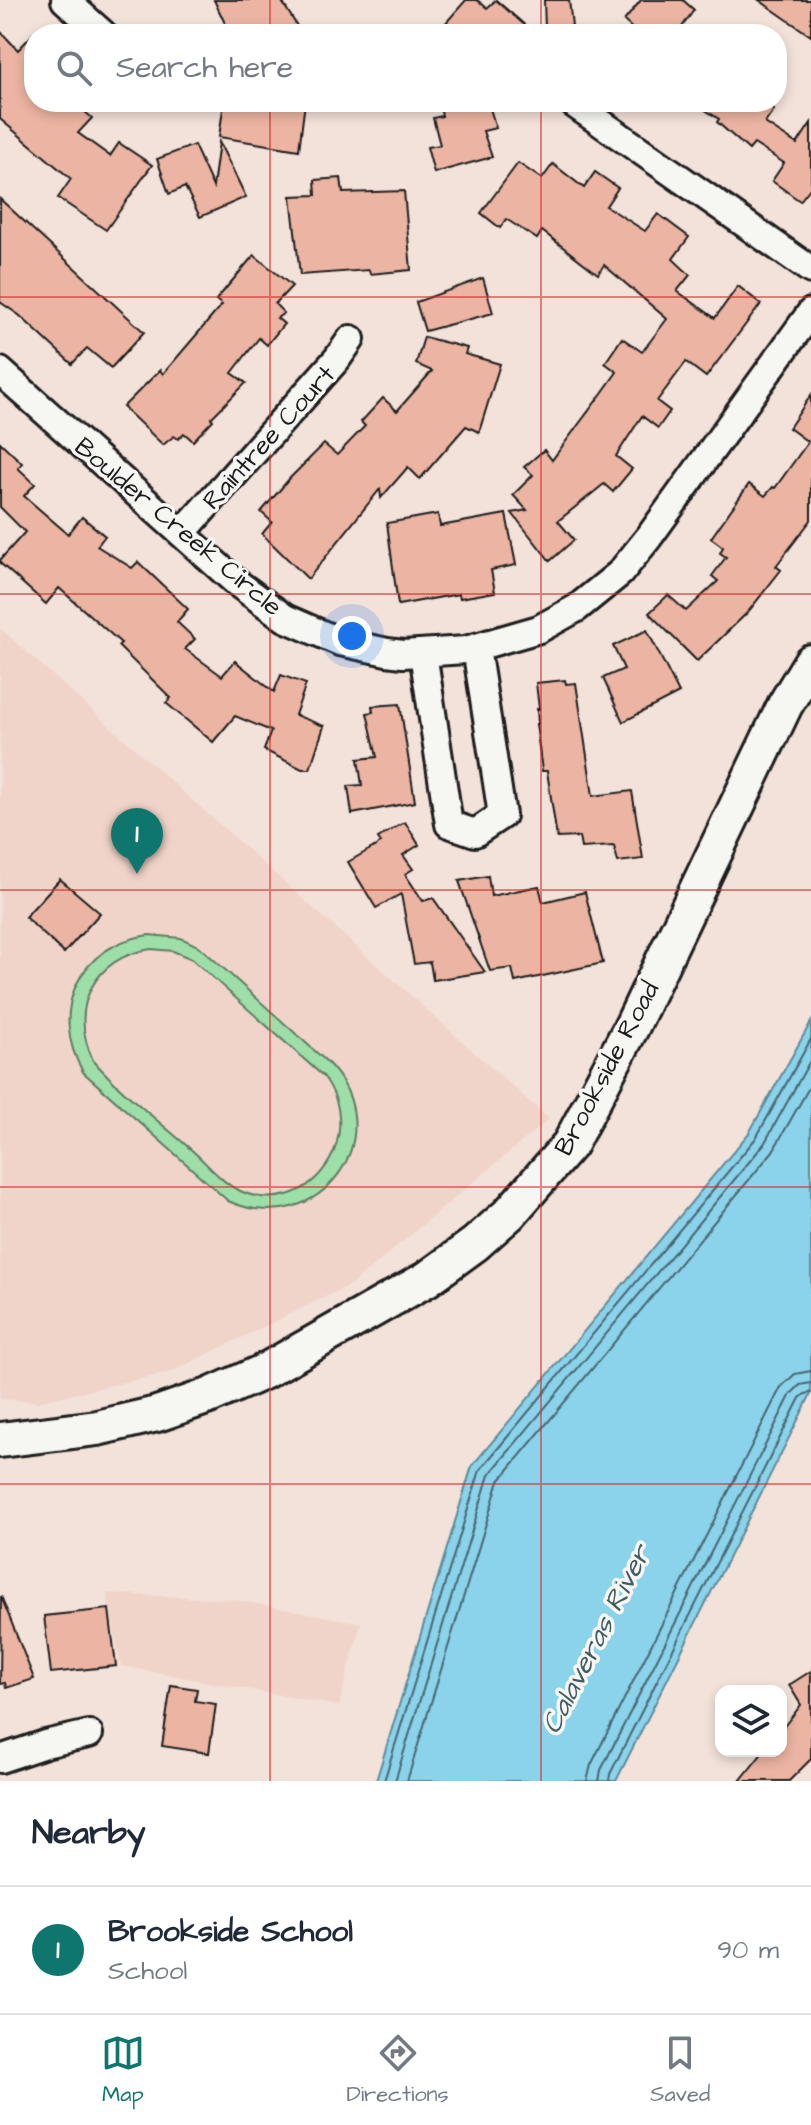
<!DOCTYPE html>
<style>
body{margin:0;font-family:"Architects Daughter",sans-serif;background:#f6f6f7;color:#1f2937}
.controls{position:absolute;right:24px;bottom:24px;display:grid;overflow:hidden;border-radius:16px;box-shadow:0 4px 12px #0003}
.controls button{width:72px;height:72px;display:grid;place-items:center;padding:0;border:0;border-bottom:2px solid #e0e1e3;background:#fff;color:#1f2937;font:40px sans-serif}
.you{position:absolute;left:352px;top:636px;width:28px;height:28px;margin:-20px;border:6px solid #fff;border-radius:50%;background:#1a73e8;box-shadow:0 0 0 12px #1a73e833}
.badge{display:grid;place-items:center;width:52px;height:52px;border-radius:50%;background:#0f766e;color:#fff;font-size:26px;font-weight:700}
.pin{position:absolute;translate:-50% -66px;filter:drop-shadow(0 2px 4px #0008)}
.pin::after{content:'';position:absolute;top:42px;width:28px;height:24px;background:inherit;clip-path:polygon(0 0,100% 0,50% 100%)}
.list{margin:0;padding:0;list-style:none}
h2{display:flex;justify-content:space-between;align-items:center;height:104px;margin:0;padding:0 32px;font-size:34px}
h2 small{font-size:26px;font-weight:400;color:#747a83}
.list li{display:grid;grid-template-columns:52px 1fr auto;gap:24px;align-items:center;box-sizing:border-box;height:128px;padding:0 32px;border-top:2px solid #e0e1e3}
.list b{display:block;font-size:30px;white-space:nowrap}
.list p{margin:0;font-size:26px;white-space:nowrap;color:#747a83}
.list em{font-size:26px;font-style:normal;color:#747a83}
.icon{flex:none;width:44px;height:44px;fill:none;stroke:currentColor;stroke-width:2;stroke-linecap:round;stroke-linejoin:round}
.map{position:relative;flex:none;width:811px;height:1781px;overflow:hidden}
.search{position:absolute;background:#fff;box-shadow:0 4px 12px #0003;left:24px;right:24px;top:24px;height:88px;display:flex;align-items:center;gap:20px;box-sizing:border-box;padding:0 28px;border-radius:32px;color:#747a83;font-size:30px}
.sheet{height:232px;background:#fff}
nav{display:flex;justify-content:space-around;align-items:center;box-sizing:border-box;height:112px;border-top:2px solid #e0e1e3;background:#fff;font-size:22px;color:#747a83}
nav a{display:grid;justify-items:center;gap:4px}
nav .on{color:#0f766e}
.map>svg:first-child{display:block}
</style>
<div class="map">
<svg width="811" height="1781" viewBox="0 0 811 1781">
<rect width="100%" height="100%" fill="#f3e2da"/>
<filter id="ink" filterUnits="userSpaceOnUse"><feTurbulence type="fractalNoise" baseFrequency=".0125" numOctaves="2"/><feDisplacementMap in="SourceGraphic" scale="16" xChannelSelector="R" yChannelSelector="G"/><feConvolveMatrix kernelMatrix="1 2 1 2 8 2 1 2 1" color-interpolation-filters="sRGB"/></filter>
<g filter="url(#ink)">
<!-- built -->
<g fill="#f1d4c9">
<polygon points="0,628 549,1119 352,1284 171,1372 37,1402 0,1399"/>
<polygon points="107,1593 235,1600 361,1623 339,1706 121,1666"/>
</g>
<!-- green -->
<path fill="#9edea8" stroke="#5d7d62" stroke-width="2" fill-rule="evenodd" d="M 149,935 L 181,938 L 200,947 L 327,1062 C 398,1134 320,1242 228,1201 L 83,1072 C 48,1011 79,944 149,935 ZM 151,949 L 173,951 L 192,959 L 324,1077 C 369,1139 307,1223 238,1190 C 223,1183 209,1166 196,1154 C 163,1124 122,1094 93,1060 C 68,1008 94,957 151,949 Z"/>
<!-- water -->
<polygon fill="#8ad3eb" stroke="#5e8a98" stroke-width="2" points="811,1022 811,1394 616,1781 376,1781 472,1466 749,1133"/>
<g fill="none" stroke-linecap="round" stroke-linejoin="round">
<!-- shore -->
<g stroke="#48656f" stroke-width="2">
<polyline points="384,1781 480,1470 756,1138 811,1039"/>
<polyline points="395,1781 489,1475 764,1144 811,1059"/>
<polyline points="407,1781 499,1481 773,1151 811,1084"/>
<polyline points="587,1781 591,1765 781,1387 795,1374 811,1371"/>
<polyline points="599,1781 601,1770 791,1394 800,1385 811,1383"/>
<polyline points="609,1781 610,1774 800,1398 805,1394 811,1393"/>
</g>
</g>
<!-- building -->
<g fill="#ecb4a2" stroke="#1c1c1c" stroke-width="2">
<polygon points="214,0 281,0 302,34 230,34"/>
<polygon points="466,0 477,0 487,8 496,0 535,34 436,34"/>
<polygon points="544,0 569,0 572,26 545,28"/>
<polygon points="641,0 683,0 694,10 677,34 638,34 624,21"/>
<polygon points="759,0 811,0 811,36 792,23"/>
<polygon points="0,31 18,50 34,33 34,102 74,102 92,118 78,133 110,156 119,143 152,165 106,230 58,198 71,179 0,119"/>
<polygon points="224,102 305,102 299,150 219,137"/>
<polygon points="439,102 488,102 496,128 483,131 492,157 434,173 427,147 440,145 433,118 442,116"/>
<polygon points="693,102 763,102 774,110 765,123 797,144 811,123 811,187 800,201 772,181 784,163 754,144 749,150 717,122 719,119"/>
<polygon points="219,142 246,197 200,217 185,187 169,194 157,159 194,145 213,187"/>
<polygon points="518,163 542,179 553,164 584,188 595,172 618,188 606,206 645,231 658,214 689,237 673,259 690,275 677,291 715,318 738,286 761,304 706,377 686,362 657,401 670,411 658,428 642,416 616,456 632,469 613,492 604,484 558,521 574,540 550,561 512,513 527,510 513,495 533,475 524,467 544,450 552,460 602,393 617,372 605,363 622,338 642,352 667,319 604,265 598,274 542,231 537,239 506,219 500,228 481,213"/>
<polygon points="341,178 343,193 404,191 411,270 370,274 369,270 300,275 291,196 316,195 315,180"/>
<polygon points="0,199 144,332 111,368 87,348 72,364 19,315 0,302"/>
<polygon points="254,255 292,286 275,304 284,313 277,318 284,324 267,345 259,338 232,373 246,383 211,418 213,420 193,441 184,433 178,439 174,436 163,445 123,407 160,370 163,374 222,305 216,300"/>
<polygon points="483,278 493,313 425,331 416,302"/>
<polygon points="424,337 467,348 465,354 500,364 479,432 466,426 420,479 408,467 381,498 380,489 308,579 262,534 272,522 261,512 290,478 324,444 337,455 365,426 361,422 383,398 397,411 432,371 416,364"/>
<polygon points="811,395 811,520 776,566 781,570 748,612 697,661 649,613 668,595 686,611 718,581 712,576 726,557 720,553 723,547 711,538 749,484 765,496 773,487 775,488 808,442 789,428"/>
<polygon points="0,442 22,463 18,468 35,484 24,496 68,534 82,517 105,536 97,546 132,568 138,562 188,609 177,622 195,639 185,649 222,676 235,661 274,692 281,675 306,684 295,715 324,726 310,769 302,769 264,750 271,731 235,716 213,742 166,703 171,698 118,646 121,643 59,588 46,604 0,563 0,560 25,532 0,507"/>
<polygon points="438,514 440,526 506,514 516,565 491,570 495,592 460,598 459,594 398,605 387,523"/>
<polygon points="647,630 679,693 623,722 603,678 624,669 613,646"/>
<polygon points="565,680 566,684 576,683 593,796 632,791 643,859 618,862 614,846 581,848 579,837 557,838 547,771 542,771 536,724 538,724 537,709 539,709 536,683"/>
<polygon points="400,704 415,802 352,814 348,786 362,785 358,759 377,757 367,713 373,712 372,706"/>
<polygon points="405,822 419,845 403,855 413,869 405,874 423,901 433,898 485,972 433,980 430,962 414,964 401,894 376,908 348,862 381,843 378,838"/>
<polygon points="488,876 491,896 539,886 543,902 585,892 603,963 515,982 512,968 490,971 459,881"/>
<polygon points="60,879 100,913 64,953 25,917"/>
<polygon points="1,1596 34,1679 6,1688 5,1683 0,1684"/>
<polygon points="109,1609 116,1666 51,1673 44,1616"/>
<polygon points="811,1671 811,1759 789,1781 740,1781 764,1751 781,1751 781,1730 801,1705 789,1685"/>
<polygon points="171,1685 197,1689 195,1701 216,1704 209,1753 162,1746"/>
</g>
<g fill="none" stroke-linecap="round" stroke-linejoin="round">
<!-- minor casing -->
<g stroke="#1c1c1c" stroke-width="32">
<g id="minor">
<polyline points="65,0 103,34"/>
<polyline points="574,104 811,270"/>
<polyline points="0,371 237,583 285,618 340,642 387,652 403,654 466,650 539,629 577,608 620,573 649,537 811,312"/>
<polyline points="182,533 337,359 351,339"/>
<polyline points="423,653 449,824 475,833 502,815 476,648"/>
<polyline points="0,1759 45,1744 89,1734"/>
</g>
</g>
<!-- tertiary casing -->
<g stroke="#1c1c1c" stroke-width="40">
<polyline id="tertiary" points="0,1440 97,1428 157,1414 209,1396 263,1372 427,1279 475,1244 509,1214 570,1144 632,1026 785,705 811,662"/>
</g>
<!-- minor -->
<use href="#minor" stroke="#f6f6f2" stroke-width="26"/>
<!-- tertiary -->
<use href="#tertiary" stroke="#f6f6f2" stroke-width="34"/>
</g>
</g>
<!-- grid -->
<path fill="none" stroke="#d62828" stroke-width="2" stroke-opacity="0.55" d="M 270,0 L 270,34M 541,0 L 541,34M 270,102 L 270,1781M 541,102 L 541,1781M 0,297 L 811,297M 0,594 L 811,594M 0,890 L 811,890M 0,1187 L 811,1187M 0,1484 L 811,1484"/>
<g text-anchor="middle" stroke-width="7" stroke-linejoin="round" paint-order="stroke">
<!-- street labels -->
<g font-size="26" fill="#1c1c1c" stroke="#f6f6f2">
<text transform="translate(268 437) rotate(-48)" y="9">Raintree Court</text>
<text transform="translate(179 526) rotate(40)" y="9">Boulder Creek Circle</text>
<text transform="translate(606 1068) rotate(-62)" y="9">Brookside Road</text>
</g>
<!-- water labels -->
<g font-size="28" font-style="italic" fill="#425c64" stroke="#f6f6f2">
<text transform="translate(595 1639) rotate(-63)" y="10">Calaveras River</text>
</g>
</g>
</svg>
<div class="controls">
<button><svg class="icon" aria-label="layers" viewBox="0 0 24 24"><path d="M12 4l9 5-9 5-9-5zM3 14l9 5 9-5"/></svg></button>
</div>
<div class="you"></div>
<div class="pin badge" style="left:137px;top:874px">1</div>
<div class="search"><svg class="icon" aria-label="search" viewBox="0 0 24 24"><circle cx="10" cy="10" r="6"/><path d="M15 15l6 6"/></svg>Search here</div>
</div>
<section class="sheet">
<h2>Nearby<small></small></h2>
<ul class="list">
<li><span class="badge">1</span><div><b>Brookside School</b><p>School</p></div><em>90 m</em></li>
</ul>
</section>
<nav>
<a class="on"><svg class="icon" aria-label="map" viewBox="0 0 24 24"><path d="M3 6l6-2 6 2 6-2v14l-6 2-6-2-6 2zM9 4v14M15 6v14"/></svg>Map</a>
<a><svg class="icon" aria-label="directions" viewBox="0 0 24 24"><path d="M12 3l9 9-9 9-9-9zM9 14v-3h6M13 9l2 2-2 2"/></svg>Directions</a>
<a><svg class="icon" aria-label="saved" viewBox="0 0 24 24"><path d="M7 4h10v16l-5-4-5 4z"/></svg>Saved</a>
</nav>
